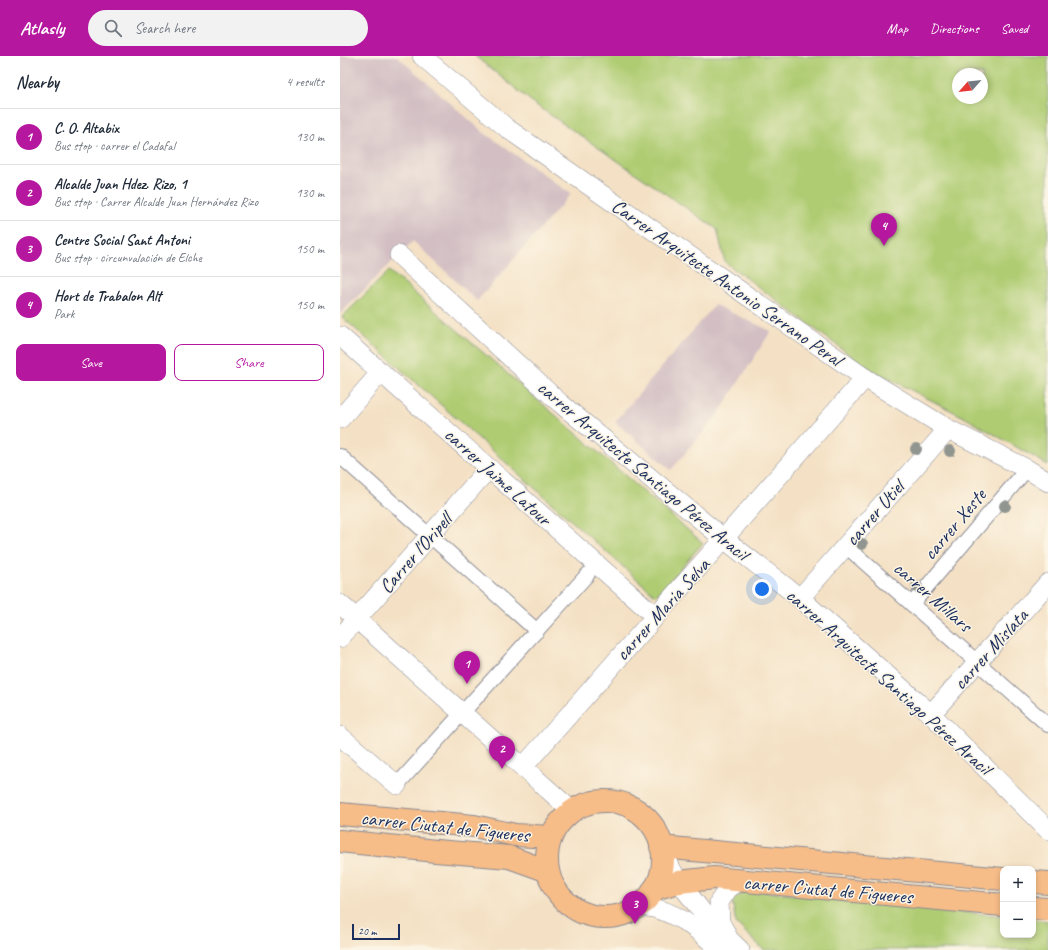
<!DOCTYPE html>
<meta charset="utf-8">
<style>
body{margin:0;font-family:Caveat,sans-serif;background:#f2f2f3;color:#1f2937}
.controls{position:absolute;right:12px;bottom:12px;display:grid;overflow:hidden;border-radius:8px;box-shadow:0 2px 6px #0003}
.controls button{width:36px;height:36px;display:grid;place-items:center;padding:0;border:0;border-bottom:1px solid #e0e1e3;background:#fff;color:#1f2937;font:20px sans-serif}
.compass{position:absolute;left:612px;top:12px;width:36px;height:36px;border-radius:50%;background:#fff;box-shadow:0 2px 6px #0003;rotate:243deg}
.scale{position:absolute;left:12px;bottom:10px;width:48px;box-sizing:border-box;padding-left:4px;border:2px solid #1b2f5e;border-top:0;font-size:11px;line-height:14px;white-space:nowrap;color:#1b2f5e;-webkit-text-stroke:3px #fcf5e5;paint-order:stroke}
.you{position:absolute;left:422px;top:533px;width:14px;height:14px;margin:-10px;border:3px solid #fff;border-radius:50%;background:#1a73e8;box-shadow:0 0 0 6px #1a73e833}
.badge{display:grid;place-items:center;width:26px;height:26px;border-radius:50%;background:#b5179e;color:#fff;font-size:13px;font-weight:700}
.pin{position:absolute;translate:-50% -33px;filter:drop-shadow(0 1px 2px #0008)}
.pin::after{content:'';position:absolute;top:21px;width:14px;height:12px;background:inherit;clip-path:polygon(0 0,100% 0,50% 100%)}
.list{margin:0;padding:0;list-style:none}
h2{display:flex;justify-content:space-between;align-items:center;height:52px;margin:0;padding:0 16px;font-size:17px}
h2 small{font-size:13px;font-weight:400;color:#747a83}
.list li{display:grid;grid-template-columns:26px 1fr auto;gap:12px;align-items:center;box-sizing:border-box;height:56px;padding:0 16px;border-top:1px solid #e0e1e3}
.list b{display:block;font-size:15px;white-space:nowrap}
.list p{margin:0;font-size:13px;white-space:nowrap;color:#747a83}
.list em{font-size:13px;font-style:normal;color:#747a83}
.actions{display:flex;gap:8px;padding:12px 16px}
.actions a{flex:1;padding:9px 0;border:1px solid #b5179e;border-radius:8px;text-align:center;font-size:14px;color:#b5179e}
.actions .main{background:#b5179e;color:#fff}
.icon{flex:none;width:22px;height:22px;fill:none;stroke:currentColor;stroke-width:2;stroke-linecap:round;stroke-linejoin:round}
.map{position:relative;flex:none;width:708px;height:894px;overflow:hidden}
header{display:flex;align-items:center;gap:24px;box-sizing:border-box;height:56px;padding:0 20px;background:#b5179e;color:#fff}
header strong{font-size:19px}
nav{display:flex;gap:22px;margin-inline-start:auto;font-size:14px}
.search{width:280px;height:36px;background:#f2f2f3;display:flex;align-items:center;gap:10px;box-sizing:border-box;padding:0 14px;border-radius:22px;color:#747a83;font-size:15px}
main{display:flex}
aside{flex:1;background:#fff}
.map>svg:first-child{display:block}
</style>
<header>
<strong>Atlasly</strong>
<div class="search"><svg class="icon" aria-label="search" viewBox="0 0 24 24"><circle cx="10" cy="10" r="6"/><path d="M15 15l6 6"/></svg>Search here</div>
<nav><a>Map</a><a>Directions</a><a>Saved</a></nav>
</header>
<main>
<aside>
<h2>Nearby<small>4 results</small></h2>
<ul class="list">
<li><span class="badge">1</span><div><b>C. O. Altabix</b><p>Bus stop · carrer el Cadafal</p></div><em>130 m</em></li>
<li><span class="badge">2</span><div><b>Alcalde Juan Hdez. Rizo, 1</b><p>Bus stop · Carrer Alcalde Juan Hernández Rizo</p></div><em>130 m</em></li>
<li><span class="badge">3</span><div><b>Centre Social Sant Antoni</b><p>Bus stop · circunvalación de Elche</p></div><em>150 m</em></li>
<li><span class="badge">4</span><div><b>Hort de Trabalon Alt</b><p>Park</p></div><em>150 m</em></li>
</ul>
<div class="actions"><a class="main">Save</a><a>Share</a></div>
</aside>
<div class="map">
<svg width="708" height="894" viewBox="0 0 708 894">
<rect width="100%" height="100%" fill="#fcf5e5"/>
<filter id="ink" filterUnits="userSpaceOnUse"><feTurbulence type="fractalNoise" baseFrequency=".025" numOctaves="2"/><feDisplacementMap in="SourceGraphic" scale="8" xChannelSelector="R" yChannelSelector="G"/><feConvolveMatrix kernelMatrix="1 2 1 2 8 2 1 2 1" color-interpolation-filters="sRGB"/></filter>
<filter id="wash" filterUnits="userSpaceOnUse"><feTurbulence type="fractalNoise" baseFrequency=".012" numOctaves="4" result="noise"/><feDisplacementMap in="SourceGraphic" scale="16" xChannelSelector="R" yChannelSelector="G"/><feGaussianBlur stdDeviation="0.9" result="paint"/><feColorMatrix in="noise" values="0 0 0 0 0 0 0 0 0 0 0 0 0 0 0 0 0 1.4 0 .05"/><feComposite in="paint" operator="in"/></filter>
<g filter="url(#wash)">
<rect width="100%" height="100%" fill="#f4e1c5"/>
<!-- industrial -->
<g fill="#d2bec3">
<polygon points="0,0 57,0 143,76 231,138 137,245 73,185 0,258"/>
<polygon points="375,249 431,275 379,357 331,414 275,366"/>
</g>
<!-- green -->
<g fill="#afcc72" stroke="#657e68" fill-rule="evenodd">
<path d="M 135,0 L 708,0 L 708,409 L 622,360 L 526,311 L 385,206 L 377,173 L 196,49 ZM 618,18 L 642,18 L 642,42 L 618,42 Z"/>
<polygon points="49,215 363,487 316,540 2,261"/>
<polygon points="408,834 663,860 663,879 693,879 693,863 708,865 708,894 424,894 396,867 392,844"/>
</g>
</g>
<g filter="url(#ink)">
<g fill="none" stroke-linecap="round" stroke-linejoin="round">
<!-- pedestrian casing -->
<g stroke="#888892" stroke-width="16">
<g id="pedestrian">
<polyline points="0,400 82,473"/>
<polyline points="96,485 197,575"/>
<polyline points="506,490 708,669"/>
<polyline points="572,548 687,413"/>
<polyline points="57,729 248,518"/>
</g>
</g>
<!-- minor casing -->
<g stroke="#888892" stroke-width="20">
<g id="minor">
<polyline points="82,0 168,73 525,322 608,373 687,413 708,426"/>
<polyline points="59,199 220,347 384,483 460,542 591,658 708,774"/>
<polyline points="0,280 315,560"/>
<polyline points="0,363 41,316"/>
<polyline points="460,542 608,373"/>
<polyline points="0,548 232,755"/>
<polyline points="0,582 149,412"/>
<polyline points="591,658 708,527"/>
<polyline points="0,680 57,729"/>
<polyline points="183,711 525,322"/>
<polyline points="322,797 339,826 367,862 400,894"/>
<path d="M 299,850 C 305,851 311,851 317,853 C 342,860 362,877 380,894"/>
<polyline points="387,879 380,866 379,846 388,833 400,824"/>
</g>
</g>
<!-- primary casing -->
<g stroke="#888892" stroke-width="24">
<g id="primary">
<circle cx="265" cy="803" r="58"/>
<polyline points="0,758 134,770 175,779 211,781"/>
<polyline points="0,785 96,795 169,801 208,815"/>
<polyline points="321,791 663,823"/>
<polyline points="693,826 708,827"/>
<polyline points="314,833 339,826 374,822 663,849"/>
<polyline points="693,852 708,853"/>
</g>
</g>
<!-- pedestrian -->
<use href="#pedestrian" stroke="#fff" stroke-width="14"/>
<!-- minor -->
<use href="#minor" stroke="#fff" stroke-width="19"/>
<!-- primary -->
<use href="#primary" stroke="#f7bd88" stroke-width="22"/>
</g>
<!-- trees -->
<g fill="#91958f">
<circle cx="576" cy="393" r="6"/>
<circle cx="610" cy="395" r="6"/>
<circle cx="665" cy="450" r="6"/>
<circle cx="522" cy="488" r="6"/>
<circle cx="577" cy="531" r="6"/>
</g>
</g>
<g text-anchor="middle" stroke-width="3" stroke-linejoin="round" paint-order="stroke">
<!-- street labels -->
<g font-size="20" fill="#1b2f5e" stroke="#fcf5e5">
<text transform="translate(387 226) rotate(35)" y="7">Carrer Arquitecte Antonio Serrano Peral</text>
<text transform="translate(303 414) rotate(40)" y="7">carrer Arquitecte Santiago Pérez Aracil</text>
<text transform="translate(158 420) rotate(42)" y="7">carrer Jaime Latour</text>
<text transform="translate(534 457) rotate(-49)" y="7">carrer Utiel</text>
<text transform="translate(614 468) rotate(-50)" y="7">carrer Xeste</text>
<text transform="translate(75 497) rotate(-49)" y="7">Carrer l'Oripell</text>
<text transform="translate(593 540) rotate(41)" y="7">carrer Millars</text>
<text transform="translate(322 553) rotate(-48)" y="7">carrer Maria Selva</text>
<text transform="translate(650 593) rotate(-48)" y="7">carrer Mislata</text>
<text transform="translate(549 625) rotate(42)" y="7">carrer Arquitecte Santiago Pérez Aracil</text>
<text transform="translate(105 770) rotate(6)" y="7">carrer Ciutat de Figueres</text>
<text transform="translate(488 833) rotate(5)" y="7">carrer Ciutat de Figueres</text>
</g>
</g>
</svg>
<div class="controls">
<button>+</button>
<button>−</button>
</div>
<svg class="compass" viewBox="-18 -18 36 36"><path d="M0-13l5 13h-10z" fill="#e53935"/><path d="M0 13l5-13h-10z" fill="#747a83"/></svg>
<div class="scale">20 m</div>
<div class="you"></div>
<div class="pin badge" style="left:127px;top:628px">1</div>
<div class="pin badge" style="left:162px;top:713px">2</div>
<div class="pin badge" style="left:295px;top:868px">3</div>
<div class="pin badge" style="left:544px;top:190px">4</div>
</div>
</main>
